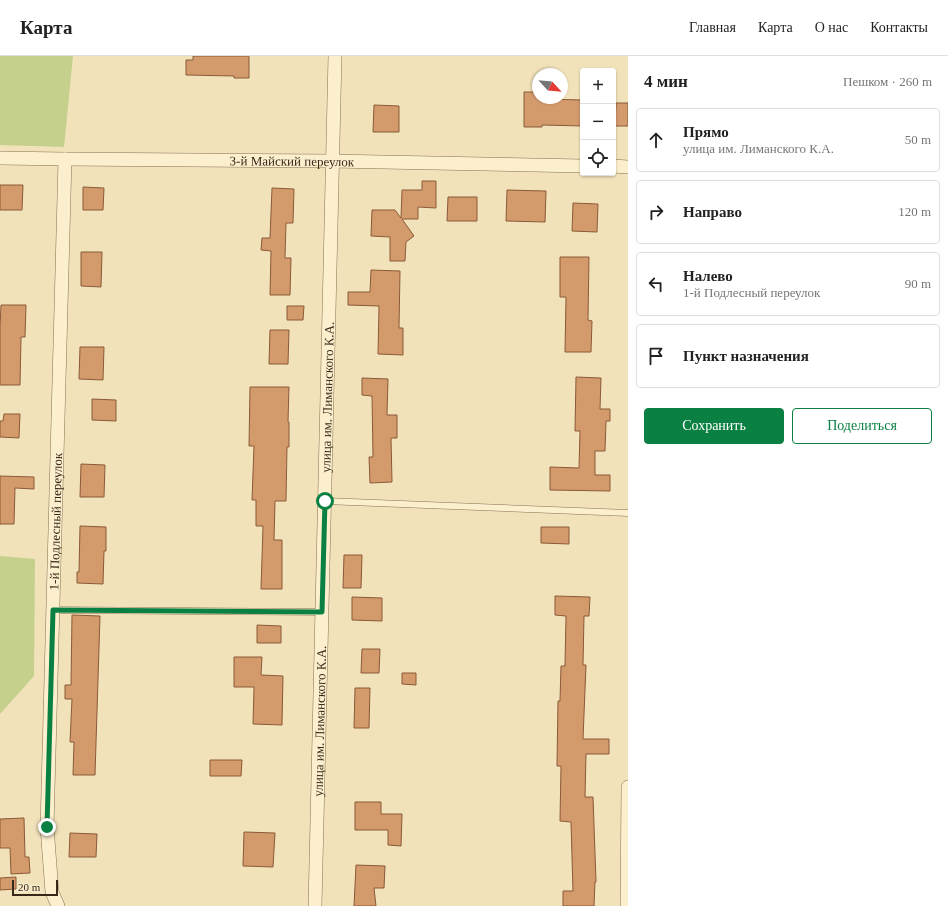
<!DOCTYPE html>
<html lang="ru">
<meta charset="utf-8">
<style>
body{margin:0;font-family:"Times New Roman",serif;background:#f2f2f2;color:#222}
.controls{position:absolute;right:12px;top:12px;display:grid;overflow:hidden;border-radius:4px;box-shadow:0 1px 3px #0004}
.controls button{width:36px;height:36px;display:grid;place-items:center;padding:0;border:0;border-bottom:1px solid #e0e0e0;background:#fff;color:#222;font:20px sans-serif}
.compass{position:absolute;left:532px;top:12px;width:36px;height:36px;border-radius:50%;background:#fff;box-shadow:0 1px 3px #0004;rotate:116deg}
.scale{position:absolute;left:12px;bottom:10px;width:46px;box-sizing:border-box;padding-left:4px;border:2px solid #372819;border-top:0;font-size:11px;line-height:14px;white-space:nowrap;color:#372819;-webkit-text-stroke:3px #f8ecca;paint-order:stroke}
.stop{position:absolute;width:12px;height:12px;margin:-9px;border:3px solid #0b8043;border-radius:50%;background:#fff}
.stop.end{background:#0b8043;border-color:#fff;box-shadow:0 1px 4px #0008}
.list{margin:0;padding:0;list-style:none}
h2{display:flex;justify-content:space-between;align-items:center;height:52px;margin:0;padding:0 16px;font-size:17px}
h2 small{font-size:13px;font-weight:400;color:#767676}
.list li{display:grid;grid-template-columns:26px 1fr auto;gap:12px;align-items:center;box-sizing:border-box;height:64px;margin:0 8px 8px;padding:0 8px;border:1px solid #e0e0e0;border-radius:4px}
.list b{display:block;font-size:15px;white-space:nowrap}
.list p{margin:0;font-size:13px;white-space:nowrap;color:#767676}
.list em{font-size:13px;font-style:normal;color:#767676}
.actions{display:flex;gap:8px;padding:12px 16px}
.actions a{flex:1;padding:9px 0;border:1px solid #0b8043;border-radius:4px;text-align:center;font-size:14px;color:#0b8043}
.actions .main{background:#0b8043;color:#fff}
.icon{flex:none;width:22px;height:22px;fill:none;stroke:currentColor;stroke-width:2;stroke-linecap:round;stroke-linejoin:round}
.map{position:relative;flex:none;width:628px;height:850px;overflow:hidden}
header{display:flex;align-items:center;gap:24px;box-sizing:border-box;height:56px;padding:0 20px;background:#fff;border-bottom:1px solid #e0e0e0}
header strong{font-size:19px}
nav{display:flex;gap:22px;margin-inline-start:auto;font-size:14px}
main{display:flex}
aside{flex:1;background:#fff}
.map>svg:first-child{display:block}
</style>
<header>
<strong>Карта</strong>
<nav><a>Главная</a><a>Карта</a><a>О нас</a><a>Контакты</a></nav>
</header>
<main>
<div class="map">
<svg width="628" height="850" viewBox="0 0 628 850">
<rect width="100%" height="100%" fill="#f1e2ba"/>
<!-- green -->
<g fill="#c6d08d">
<polygon points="0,0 73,0 64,91 0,89"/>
<polygon points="0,500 35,503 34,620 0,658"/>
</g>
<!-- building -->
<g fill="#d39a6c" stroke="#8b5a37">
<polygon points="193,0 249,0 249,22 234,22 234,20 186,19 186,4 193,4"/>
<polygon points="524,36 538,36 538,42 542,42 542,43 583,44 583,70 542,69 542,71 524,71"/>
<polygon points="616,47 628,47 628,70 615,70"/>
<polygon points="374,49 399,50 399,76 373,76"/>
<polygon points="422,125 436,125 436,152 418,151 418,163 402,163 414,180 406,186 405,205 390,205 390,181 371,180 372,154 395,154 401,162 402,134 422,134"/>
<polygon points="0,129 23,129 22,154 0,154"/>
<polygon points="83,131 104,132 103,154 83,154"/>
<polygon points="272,132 294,133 293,167 286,167 285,202 291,202 290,239 270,239 271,195 261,194 262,182 270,182"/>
<polygon points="507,134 546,135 545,166 506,165"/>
<polygon points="448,141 477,141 477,165 447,165"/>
<polygon points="573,147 598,148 597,176 572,175"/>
<polygon points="81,196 102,196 101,231 81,230"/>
<polygon points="560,201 589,201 588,264 592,265 591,296 565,296 566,241 560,241"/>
<polygon points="371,214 400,215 399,272 403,272 403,299 378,298 379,250 348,249 348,236 370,236"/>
<polygon points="1,249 26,249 25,281 21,281 20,329 0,329 0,271"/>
<polygon points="287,250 304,250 303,264 287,264"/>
<polygon points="270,274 289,274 288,308 269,308"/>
<polygon points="80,291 104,291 103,324 79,323"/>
<polygon points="576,321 601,322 600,353 610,353 610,365 606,365 605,395 595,395 595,419 610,419 610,435 550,434 550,411 579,412 580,375 575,375"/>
<polygon points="362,322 388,323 387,359 397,359 397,382 391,382 392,426 370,427 369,401 373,401 372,340 362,339"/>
<polygon points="250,331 289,331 288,366 289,366 289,391 287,391 286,445 275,445 274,484 282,484 282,533 261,533 263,470 256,470 256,444 252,444 254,390 249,390"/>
<polygon points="92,343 116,344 116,365 92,364"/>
<polygon points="4,358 20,358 19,382 0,381 0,365 3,365"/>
<polygon points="81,408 105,409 104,441 80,441"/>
<polygon points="0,420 34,421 34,433 15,432 14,468 0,468"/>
<polygon points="80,470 106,471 106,495 104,495 103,528 77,527 77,516 79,516"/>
<polygon points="541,471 569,471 569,488 541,487"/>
<polygon points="344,499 362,499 361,532 343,532"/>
<polygon points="555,540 590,541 589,560 584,560 583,609 586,609 583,683 609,683 609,698 586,698 585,741 593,741 596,826 595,826 594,850 563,850 563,835 573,835 571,766 560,765 561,710 557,710 558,645 560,645 561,610 565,610 566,560 555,559"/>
<polygon points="352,541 382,542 382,565 352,564"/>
<polygon points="72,559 100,560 95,719 73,719 74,686 70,686 72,643 65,643 65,629 71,629"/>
<polygon points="257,569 281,570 281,587 257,587"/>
<polygon points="362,593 380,593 379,617 361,617"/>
<polygon points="234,601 262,601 261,619 283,620 282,669 253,668 254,631 234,631"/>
<polygon points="402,617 416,617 416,629 402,628"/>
<polygon points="355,632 370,632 369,672 354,672"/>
<polygon points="210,704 242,704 241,720 210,720"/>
<polygon points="355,746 381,746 381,758 402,758 401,790 388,789 388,774 355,774"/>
<polygon points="24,762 25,801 29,801 30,817 11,818 10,792 0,792 0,763"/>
<polygon points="244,776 275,777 273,811 243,810"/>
<polygon points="70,777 97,778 96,801 69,801"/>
<polygon points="356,809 385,810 384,832 374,832 376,850 354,850"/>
<polygon points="16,821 16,833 0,834 0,822"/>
</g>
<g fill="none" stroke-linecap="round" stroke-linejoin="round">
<!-- lane casing -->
<g stroke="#897153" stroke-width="7">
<g id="lane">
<polyline points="325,445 628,457"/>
<polyline points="53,554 322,556"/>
</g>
</g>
<!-- street casing -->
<g stroke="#897153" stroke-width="14">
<g id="street">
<path id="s1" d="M 0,102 L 65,103 L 331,105 L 583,110"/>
<polyline points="613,110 628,111"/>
<path id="s2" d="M 58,850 L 52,836 L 47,771 L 65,103"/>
<path id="s3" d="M 315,850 L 335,0"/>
<polyline points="627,850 628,731"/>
</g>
</g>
<!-- lane -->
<use href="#lane" stroke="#fcefcd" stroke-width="6"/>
<!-- street -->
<use href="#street" stroke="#fcefcd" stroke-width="13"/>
</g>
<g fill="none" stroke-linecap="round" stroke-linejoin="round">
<!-- route -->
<polyline stroke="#0b8043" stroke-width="5" points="47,771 53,554 322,556 325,445"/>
</g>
<g text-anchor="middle" stroke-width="4" stroke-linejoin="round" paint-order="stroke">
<!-- street labels -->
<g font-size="13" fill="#372819" stroke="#f8ecca">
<text dy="5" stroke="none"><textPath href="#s1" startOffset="292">3-й Майский переулок</textPath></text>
<text dy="5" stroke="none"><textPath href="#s3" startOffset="509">улица им. Лиманского К.А.</textPath></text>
<text dy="5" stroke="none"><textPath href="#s2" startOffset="386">1-й Подлесный переулок</textPath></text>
<text dy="5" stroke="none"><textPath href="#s3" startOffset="185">улица им. Лиманского К.А.</textPath></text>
</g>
</g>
</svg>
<div class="controls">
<button>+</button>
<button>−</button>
<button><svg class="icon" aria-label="locate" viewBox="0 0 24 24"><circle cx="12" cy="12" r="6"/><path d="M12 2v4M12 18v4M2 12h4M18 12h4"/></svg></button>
</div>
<svg class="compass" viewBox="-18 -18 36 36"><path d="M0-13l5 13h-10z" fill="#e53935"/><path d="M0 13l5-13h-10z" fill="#767676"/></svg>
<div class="scale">20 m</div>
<div class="stop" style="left:325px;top:445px"></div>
<div class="stop end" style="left:47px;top:771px"></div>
</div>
<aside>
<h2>4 мин<small>Пешком · 260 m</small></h2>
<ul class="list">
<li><svg class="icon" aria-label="ahead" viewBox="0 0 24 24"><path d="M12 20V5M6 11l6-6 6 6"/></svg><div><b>Прямо</b><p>улица им. Лиманского К.А.</p></div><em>50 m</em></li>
<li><svg class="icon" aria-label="right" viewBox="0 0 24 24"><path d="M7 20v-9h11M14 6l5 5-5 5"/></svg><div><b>Направо</b></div><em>120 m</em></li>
<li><svg class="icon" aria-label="left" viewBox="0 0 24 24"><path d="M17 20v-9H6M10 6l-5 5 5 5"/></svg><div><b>Налево</b><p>1-й Подлесный переулок</p></div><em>90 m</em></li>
<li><svg class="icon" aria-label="arrive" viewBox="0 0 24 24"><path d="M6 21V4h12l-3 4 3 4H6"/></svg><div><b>Пункт назначения</b></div></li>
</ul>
<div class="actions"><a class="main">Сохранить</a><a>Поделиться</a></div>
</aside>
</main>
